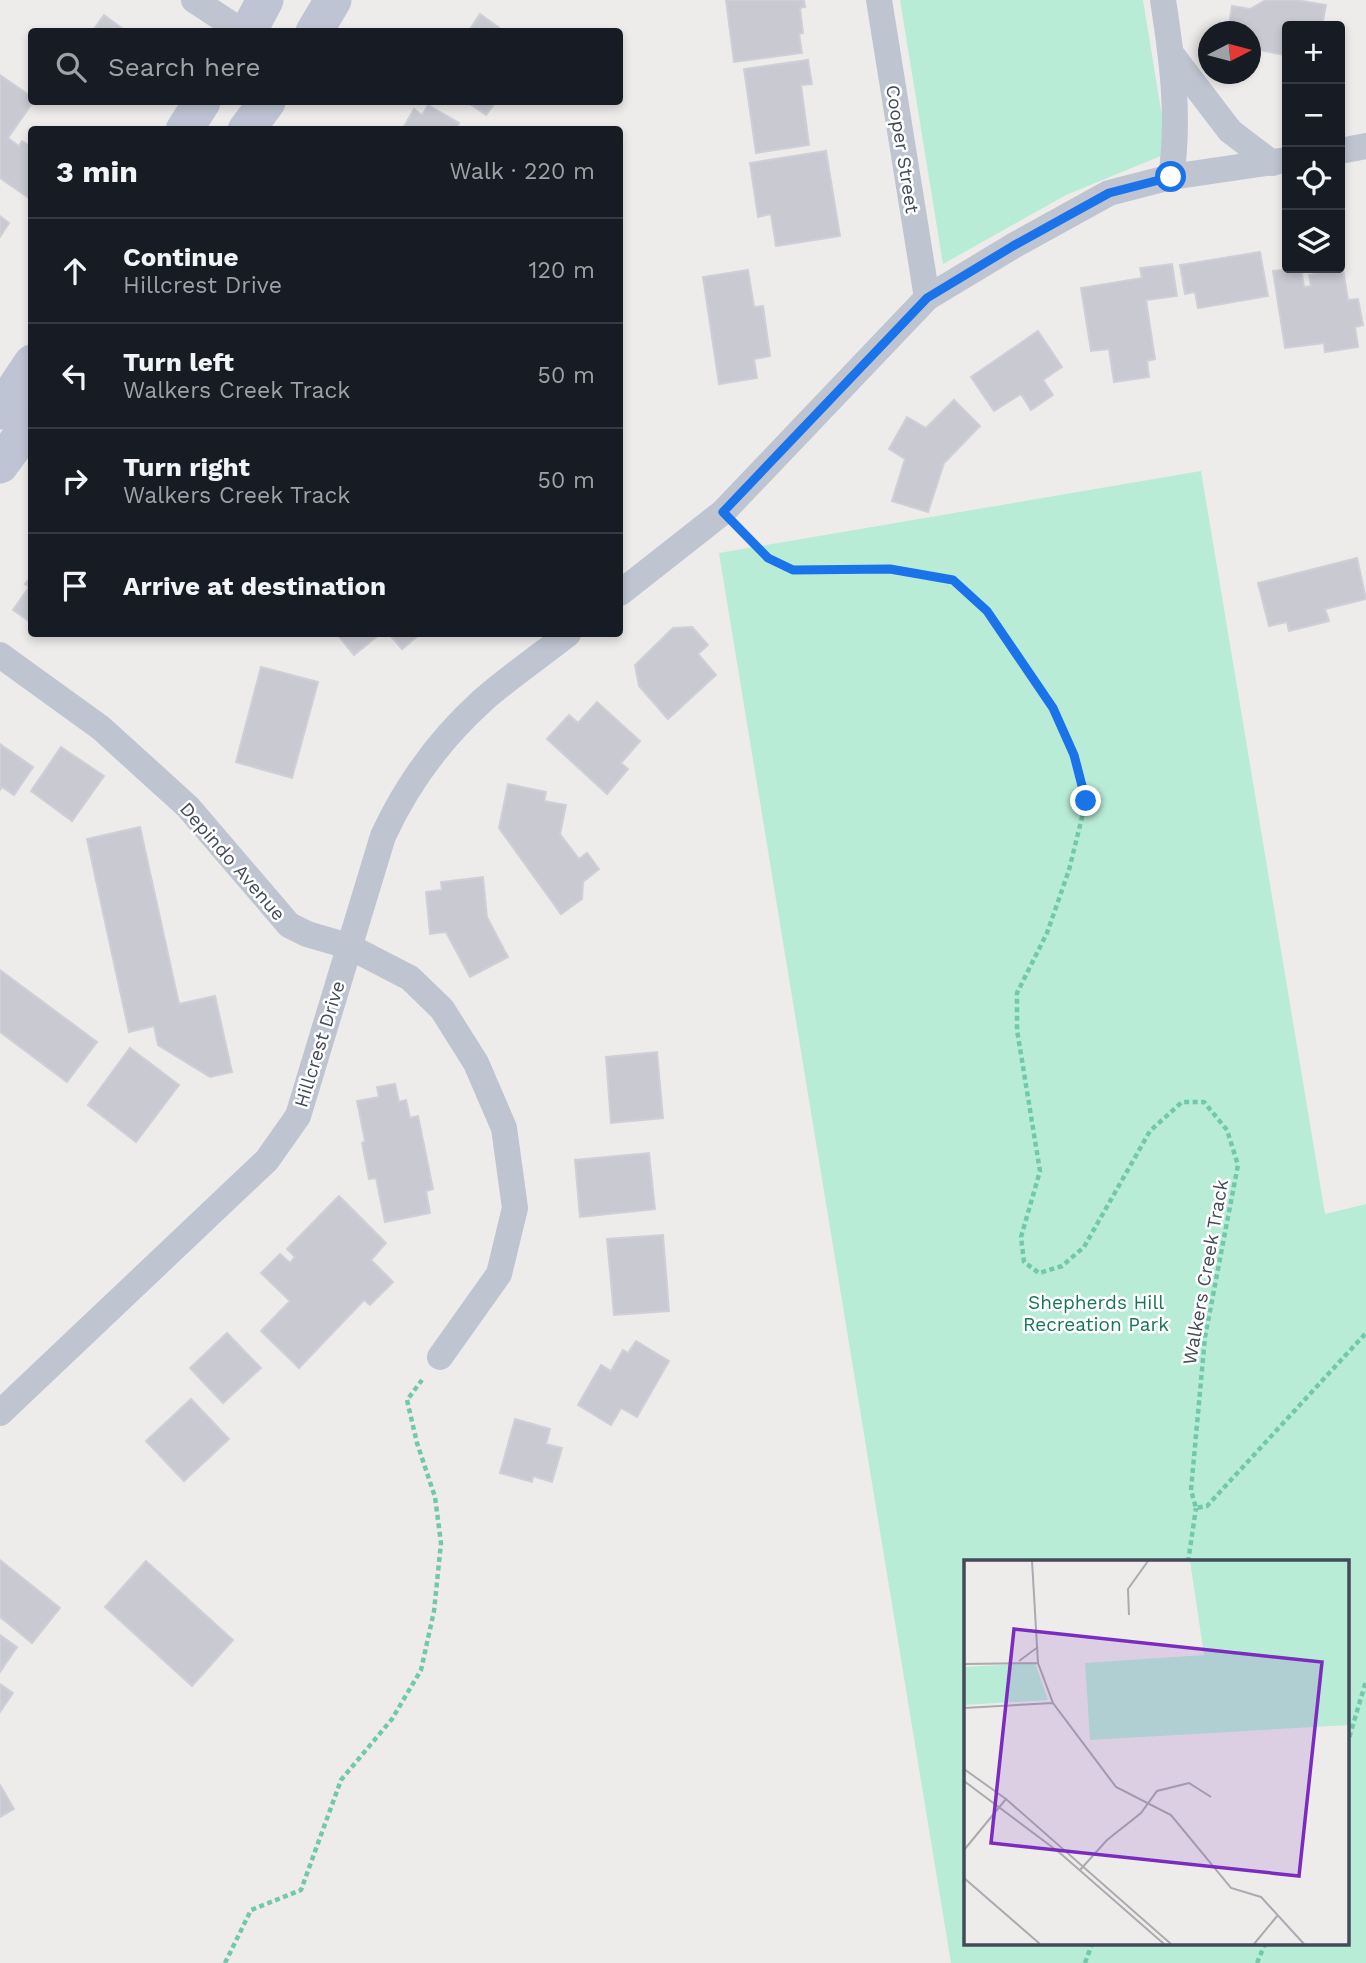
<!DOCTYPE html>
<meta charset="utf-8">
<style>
body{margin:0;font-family:"Work Sans",sans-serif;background:#20242c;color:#f1f3f6}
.controls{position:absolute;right:21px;top:21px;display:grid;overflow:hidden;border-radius:7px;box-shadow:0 4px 10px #0003}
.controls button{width:63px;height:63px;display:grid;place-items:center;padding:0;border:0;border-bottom:2px solid #363941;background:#171b24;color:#f1f3f6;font:35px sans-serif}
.compass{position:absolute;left:1198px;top:21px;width:63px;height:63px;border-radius:50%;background:#171b24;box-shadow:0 4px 10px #0003;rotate:84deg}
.stop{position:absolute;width:21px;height:21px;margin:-16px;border:5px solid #1a73e8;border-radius:50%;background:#fff}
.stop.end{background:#1a73e8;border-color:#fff;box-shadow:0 2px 7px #0008}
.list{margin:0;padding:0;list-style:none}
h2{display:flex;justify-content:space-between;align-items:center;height:91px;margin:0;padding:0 28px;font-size:30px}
h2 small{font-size:23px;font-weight:400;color:#9ea1a6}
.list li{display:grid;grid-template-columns:46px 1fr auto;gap:21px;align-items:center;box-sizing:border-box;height:105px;padding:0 28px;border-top:2px solid #363941}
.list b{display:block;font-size:26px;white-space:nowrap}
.list p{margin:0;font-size:23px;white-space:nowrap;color:#9ea1a6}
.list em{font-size:23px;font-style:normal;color:#9ea1a6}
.icon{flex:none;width:38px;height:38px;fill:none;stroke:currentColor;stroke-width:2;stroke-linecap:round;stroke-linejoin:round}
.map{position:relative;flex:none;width:1366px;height:1963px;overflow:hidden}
.search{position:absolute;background:#171b24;box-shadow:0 4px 10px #0003;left:28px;top:28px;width:595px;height:77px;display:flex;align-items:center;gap:18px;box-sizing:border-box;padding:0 24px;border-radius:7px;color:#9ea1a6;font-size:26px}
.panel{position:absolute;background:#171b24;box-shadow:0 4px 10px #0003;left:28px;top:126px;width:595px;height:511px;border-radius:7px}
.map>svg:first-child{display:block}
</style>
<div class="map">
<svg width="1366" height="1963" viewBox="0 0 1366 1963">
<rect width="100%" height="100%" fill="#eeebeb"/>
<!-- green -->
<g fill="#b9ecd6" fill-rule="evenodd">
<polygon points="900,0 1143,0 1168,153 1066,195 943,264"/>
<path d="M 1201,471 L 1325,1214 L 1366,1204 L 1366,1963 L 951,1963 L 719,553 ZM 965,1562 L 1347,1562 L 1347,1944 L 965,1944 Z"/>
</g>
<!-- building -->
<g fill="#c8c9d1" stroke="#cfd0d7" stroke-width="2">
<polygon points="726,0 804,0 805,7 800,8 803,33 799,34 802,53 734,62"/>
<polygon points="1266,0 1296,0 1326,5 1322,26 1287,26 1287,50 1284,55 1254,49 1254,45 1250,44 1250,32 1228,32 1232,6 1250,9"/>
<polygon points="480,14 505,32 468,32"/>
<polygon points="104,15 127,32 92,32"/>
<polygon points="808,60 812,84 801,85 809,145 756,153 744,69"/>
<polygon points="0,75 32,97 33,102 8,138 19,146 22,141 32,147 32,200 0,178"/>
<polygon points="467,102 496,102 486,115"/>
<polygon points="428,105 459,123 456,130 402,130 414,109 422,115"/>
<polygon points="826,151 840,236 776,246 771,214 758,217 750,163"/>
<polygon points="0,216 9,223 0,237"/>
<polygon points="1260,252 1268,296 1198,308 1195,292 1185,294 1180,265"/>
<polygon points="1172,264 1177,296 1146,300 1155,359 1147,361 1149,377 1114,382 1109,349 1091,351 1081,288 1142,278 1140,268"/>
<polygon points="1301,268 1304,287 1311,286 1309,275 1343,269 1348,300 1358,299 1363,325 1355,327 1358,347 1325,352 1324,343 1285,348 1273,271"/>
<polygon points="748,270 754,307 763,306 770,356 754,359 757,378 719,384 703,277"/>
<polygon points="1038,331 1062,367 1043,380 1053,395 1031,410 1021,394 994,411 971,377"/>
<polygon points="954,400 980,426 944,463 928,512 892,501 905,459 889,449 907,417 926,428"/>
<polygon points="1357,558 1366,599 1325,609 1329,621 1289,631 1287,622 1269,626 1258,583"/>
<polygon points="32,575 32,623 13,610 29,587 25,584"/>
<polygon points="692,627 708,645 698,654 716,675 668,719 639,686 635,665 673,628"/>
<polygon points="337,634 380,634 354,655"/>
<polygon points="389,634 420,634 402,649"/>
<polygon points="261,667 318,682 292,778 236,762"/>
<polygon points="597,702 640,741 621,763 628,769 607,794 547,739 569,715 578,723"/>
<polygon points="0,744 33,767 14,795 2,787 0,790"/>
<polygon points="61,747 104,776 72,821 31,791"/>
<polygon points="508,784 546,792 544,801 566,805 560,834 579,859 587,853 599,869 583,882 582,899 561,914 499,828"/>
<polygon points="140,827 179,1004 215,996 232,1072 210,1077 158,1045 154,1026 129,1032 87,839"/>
<polygon points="483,877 487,917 508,957 470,977 446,932 430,934 426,892 442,890 441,882"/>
<polygon points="0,970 97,1042 67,1082 0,1032"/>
<polygon points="130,1048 179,1085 136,1142 88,1105"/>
<polygon points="657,1052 663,1118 611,1123 606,1057"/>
<polygon points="395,1084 399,1102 406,1100 410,1118 418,1116 433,1189 426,1191 430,1213 385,1222 376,1178 369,1179 362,1143 365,1141 357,1101 379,1097 377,1087"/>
<polygon points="649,1153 655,1209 580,1217 575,1160"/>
<polygon points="339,1196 386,1243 371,1260 393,1282 370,1305 364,1300 299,1368 261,1331 290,1301 261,1273 280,1254 290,1263 295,1257 287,1249"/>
<polygon points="663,1235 669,1311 614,1315 607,1239"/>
<polygon points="227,1333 261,1368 223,1403 190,1368"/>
<polygon points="636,1341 669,1361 637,1417 621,1408 611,1425 578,1405 601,1365 611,1371 623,1350 628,1353"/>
<polygon points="191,1399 229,1439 184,1481 146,1441"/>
<polygon points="515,1419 550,1429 546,1444 562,1448 552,1482 533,1476 532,1482 500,1473"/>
<polygon points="0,1560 60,1608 32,1643 0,1617"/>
<polygon points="146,1561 233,1640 192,1686 105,1607"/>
<polygon points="0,1635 17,1647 0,1672"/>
<polygon points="0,1684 13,1693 0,1712"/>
<polygon points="0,1785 14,1809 0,1817"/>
</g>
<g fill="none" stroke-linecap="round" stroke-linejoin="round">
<!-- path -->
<g stroke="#72c8ad" stroke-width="4.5" stroke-dasharray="5 3.5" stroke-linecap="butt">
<polyline points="743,533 768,558 793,570 890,569 953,580 987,611 1053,708 1074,755 1086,801 1069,870 1047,933 1017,993 1017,1030 1040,1171 1021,1237 1024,1262 1039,1273 1062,1266 1084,1247 1150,1131 1182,1102 1204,1102 1227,1130 1238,1165 1205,1337 1191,1490 1196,1508 1207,1506 1366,1333"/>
<polyline points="1188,1562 1196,1508"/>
<polyline points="1347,1745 1366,1681"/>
<polyline points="225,1963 251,1910 301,1890 341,1780 392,1719 421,1670 434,1611 441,1543 435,1497 417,1443 407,1400 422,1380"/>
<polyline points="1085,1963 1092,1944"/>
<polyline points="1257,1963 1265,1944"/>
</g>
<!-- minor -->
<g stroke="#bec4d0" stroke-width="26">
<polyline points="194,0 243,32"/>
<polyline points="879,0 927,298"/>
<path d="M 1163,0 C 1172,58 1180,118 1171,177"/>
<polyline points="1172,55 1230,131 1272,163"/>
<polyline points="1340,151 1366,146"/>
<polyline points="620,593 723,512 927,298 1013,246 1109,193 1171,177 1287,160"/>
<polyline points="0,655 101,728 188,807 289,925 307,934 348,946 410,978 442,1009 476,1063 504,1128 515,1208 499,1274 440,1357"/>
<path d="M 0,1413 L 267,1160 L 298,1116 L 383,836 C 407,784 440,739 482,701 C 509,677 540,656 568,634"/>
</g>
<!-- secondary -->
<g stroke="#bec4d4" stroke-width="37">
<polyline points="248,32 265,0"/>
<polyline points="314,32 333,0"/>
<polyline points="184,130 202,102"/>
<polyline points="246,130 267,102"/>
<polyline points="0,411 32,363"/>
<polyline points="0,465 32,421"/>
</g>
</g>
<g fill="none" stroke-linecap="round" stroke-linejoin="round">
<!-- route -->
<polyline stroke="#1a73e8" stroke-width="9" points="1086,801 1074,755 1053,708 987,611 953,580 890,569 793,570 768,558 723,512 927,298 1013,246 1109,193 1171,177"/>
</g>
<g text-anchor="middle" stroke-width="5" stroke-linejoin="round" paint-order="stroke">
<!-- street labels -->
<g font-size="19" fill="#444b58" stroke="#fff">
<text transform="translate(903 149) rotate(81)" y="7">Cooper Street</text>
<text transform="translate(233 861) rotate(49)" y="7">Depindo Avenue</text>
<text transform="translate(319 1044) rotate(-73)" y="7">Hillcrest Drive</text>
<text transform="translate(1205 1272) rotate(-80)" y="7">Walkers Creek Track</text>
</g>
<!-- park labels -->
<g font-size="19" fill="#197557" stroke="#fff">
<text x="1096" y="1309">Shepherds Hill<tspan x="1096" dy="22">Recreation Park</tspan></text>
</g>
</g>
<!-- overview -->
<g transform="translate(964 1560)">
<rect width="385" height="385" fill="#eeebeb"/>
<path d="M 226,1 L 385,1 L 385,165 L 126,180 L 121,103 L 240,95 ZM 71,103 L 84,140 L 0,145 L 0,107 Z" fill="#b9ecd6"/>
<path fill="none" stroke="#aaabb0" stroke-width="2" d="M 68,1 L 74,103 L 89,143 L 152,227 L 207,255 L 267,328 L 297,337 L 340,384M 165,55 L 164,29 L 184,1M 55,101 L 74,87M 0,104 L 74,103M 0,148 L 89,143M 0,209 L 42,239 L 207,384M 0,221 L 96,293 L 200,384M 0,290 L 42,239M 116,310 L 143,280 L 177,253 L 193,231 L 225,223 L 247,237M 0,318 L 76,384M 290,384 L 314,355"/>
<path fill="#7b2cbf" fill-opacity="0.15" stroke="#7b2cbf" stroke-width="3.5" d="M 50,69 L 358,102 L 335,316 L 27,283 Z"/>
<rect width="385" height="385" fill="none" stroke="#444b58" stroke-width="3.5"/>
</g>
</svg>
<div class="controls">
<button>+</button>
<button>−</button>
<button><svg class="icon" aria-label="locate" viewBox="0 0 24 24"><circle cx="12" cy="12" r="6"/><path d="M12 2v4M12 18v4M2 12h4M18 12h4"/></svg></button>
<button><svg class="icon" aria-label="layers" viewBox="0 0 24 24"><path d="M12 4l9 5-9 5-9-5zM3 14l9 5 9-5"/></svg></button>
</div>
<svg class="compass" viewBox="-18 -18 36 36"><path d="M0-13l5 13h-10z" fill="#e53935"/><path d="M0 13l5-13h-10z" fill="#9ea1a6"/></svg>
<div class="stop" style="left:1171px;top:177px"></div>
<div class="stop end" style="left:1086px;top:801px"></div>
<div class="search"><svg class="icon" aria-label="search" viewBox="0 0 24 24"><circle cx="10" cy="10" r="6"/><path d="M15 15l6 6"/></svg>Search here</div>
<section class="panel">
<h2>3 min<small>Walk · 220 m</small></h2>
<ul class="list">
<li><svg class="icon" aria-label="ahead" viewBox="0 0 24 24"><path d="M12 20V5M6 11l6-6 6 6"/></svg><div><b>Continue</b><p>Hillcrest Drive</p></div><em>120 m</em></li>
<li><svg class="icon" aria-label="left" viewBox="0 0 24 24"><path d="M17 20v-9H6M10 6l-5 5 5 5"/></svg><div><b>Turn left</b><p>Walkers Creek Track</p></div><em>50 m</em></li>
<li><svg class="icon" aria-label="right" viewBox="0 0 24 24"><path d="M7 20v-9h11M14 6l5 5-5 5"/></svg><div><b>Turn right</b><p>Walkers Creek Track</p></div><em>50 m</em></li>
<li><svg class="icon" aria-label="arrive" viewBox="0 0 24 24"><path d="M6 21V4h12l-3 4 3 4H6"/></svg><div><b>Arrive at destination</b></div></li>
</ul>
</section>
</div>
